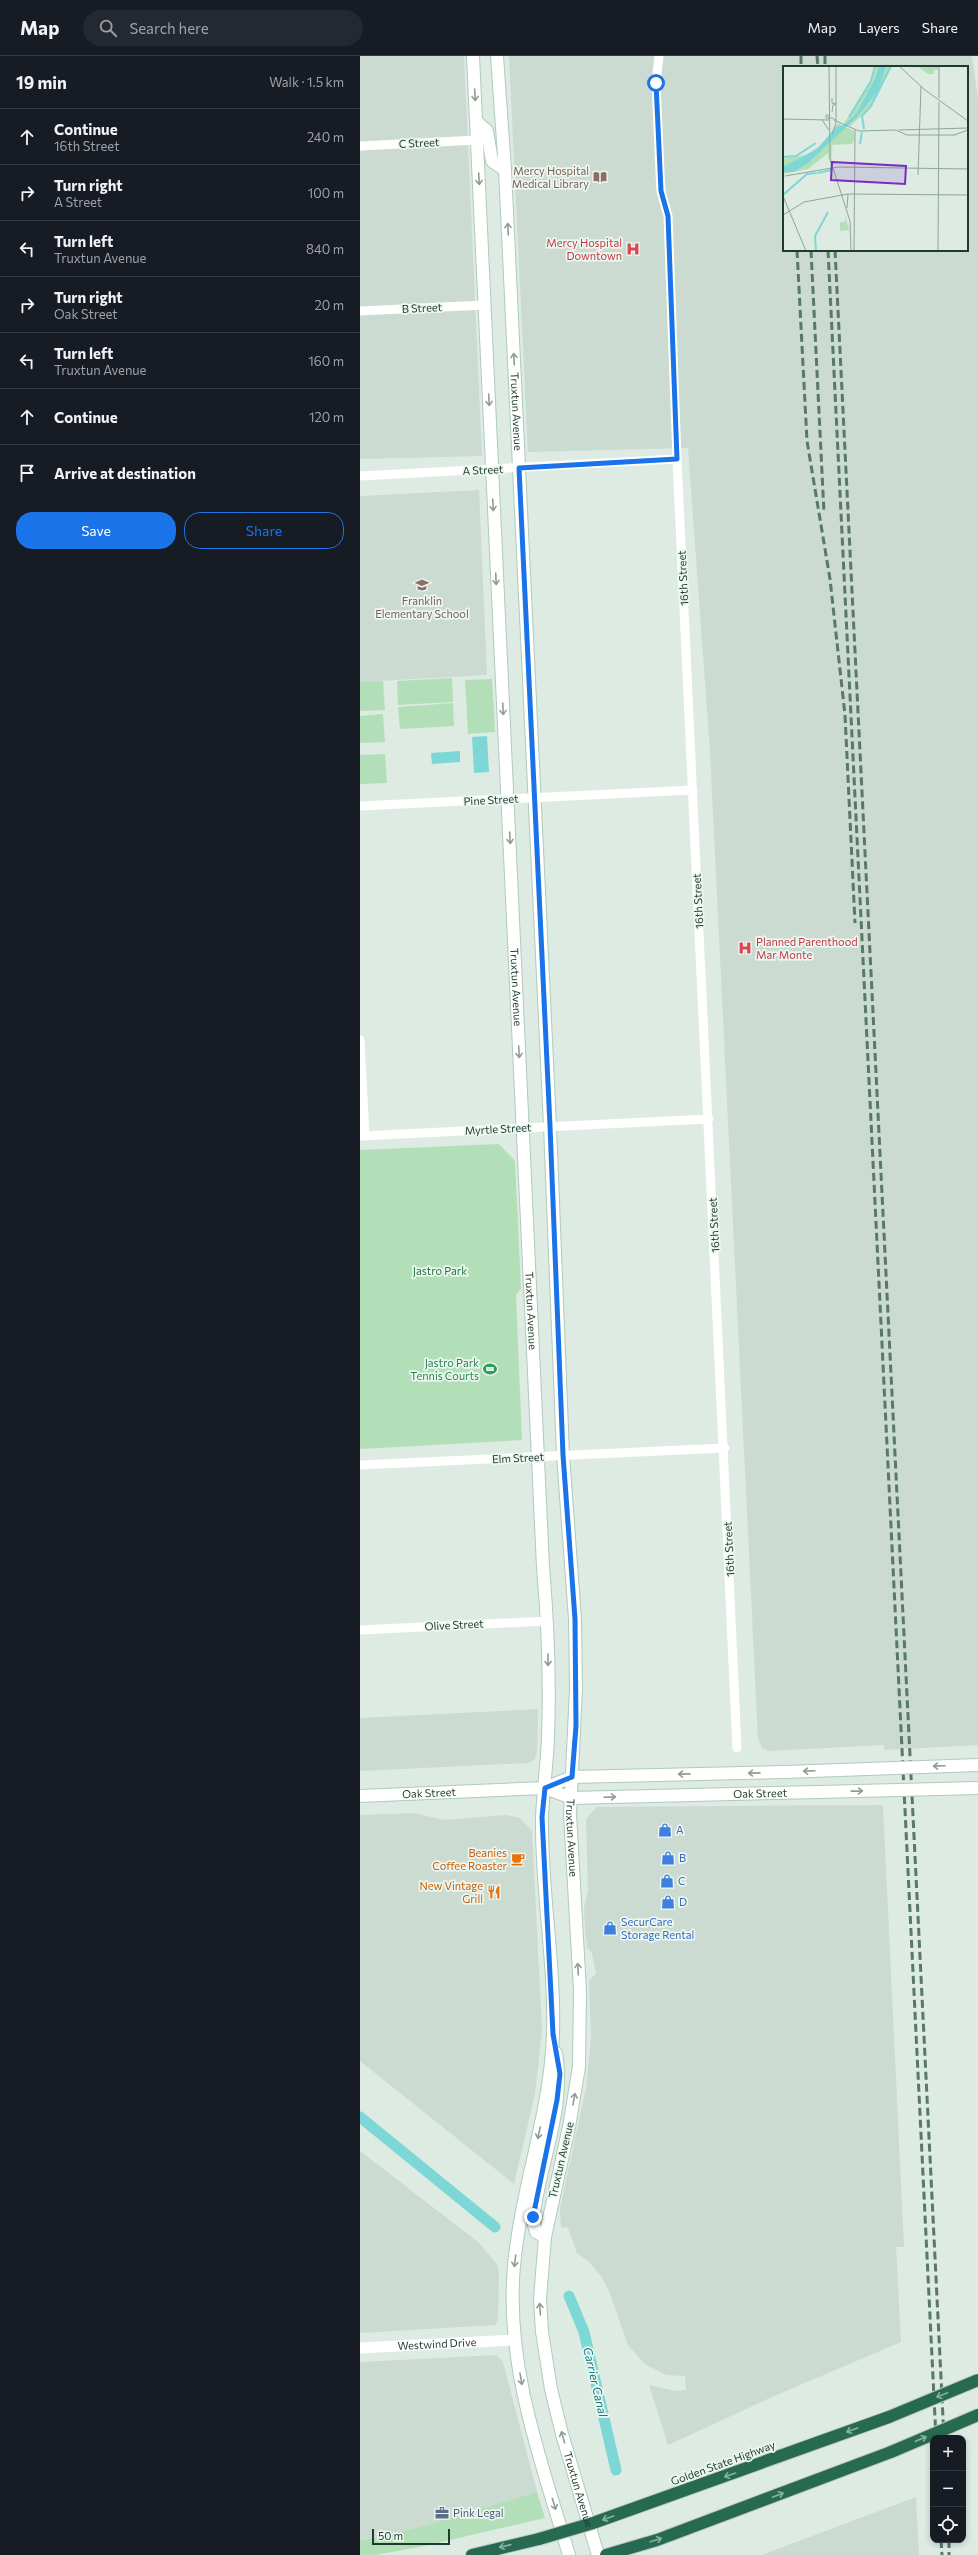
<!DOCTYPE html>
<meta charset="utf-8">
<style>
body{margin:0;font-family:Commissioner,sans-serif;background:#242831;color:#f1f3f6}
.controls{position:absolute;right:12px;bottom:12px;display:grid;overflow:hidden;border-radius:8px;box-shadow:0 2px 6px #0003}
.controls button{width:36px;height:36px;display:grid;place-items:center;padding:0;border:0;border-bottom:1px solid #363941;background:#171b24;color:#f1f3f6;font:20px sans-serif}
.scale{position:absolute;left:12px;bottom:10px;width:78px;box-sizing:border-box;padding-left:4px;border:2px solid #1d3b2e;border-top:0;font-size:11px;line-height:14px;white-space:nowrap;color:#1d3b2e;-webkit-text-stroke:3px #edf7f1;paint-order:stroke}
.stop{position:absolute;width:12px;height:12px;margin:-9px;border:3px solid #1a73e8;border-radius:50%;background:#fff}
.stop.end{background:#1a73e8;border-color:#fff;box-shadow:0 1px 4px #0008}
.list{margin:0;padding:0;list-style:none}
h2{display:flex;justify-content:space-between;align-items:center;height:52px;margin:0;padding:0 16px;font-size:17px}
h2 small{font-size:13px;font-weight:400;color:#9ea1a6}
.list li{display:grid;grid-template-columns:26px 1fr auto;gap:12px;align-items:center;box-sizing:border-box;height:56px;padding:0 16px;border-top:1px solid #363941}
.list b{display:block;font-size:15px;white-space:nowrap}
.list p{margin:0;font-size:13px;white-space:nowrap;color:#9ea1a6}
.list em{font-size:13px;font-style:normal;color:#9ea1a6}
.actions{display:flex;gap:8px;padding:12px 16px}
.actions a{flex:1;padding:9px 0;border:1px solid #1a73e8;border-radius:16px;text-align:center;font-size:14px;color:#1a73e8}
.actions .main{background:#1a73e8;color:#fff}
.icon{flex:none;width:22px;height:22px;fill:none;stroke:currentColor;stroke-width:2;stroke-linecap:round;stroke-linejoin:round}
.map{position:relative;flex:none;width:618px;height:2499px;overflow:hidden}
header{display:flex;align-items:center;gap:24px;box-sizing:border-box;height:56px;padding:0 20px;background:#171b24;border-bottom:1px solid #363941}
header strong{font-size:19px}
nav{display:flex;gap:22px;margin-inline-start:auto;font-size:14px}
.search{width:280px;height:36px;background:#242831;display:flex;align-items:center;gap:10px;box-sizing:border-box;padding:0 14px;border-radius:22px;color:#9ea1a6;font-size:15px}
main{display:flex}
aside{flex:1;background:#171b24}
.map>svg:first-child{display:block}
</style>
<header>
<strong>Map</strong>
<div class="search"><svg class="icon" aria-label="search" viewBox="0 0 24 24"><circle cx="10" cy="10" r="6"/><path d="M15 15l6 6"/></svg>Search here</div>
<nav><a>Map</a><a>Layers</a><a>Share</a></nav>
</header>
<main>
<aside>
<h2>19 min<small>Walk · 1.5 km</small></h2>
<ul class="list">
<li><svg class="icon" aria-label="ahead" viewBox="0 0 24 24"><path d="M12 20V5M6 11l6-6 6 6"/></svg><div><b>Continue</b><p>16th Street</p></div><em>240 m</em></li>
<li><svg class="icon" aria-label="right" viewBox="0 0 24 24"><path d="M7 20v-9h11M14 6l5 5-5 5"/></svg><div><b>Turn right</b><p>A Street</p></div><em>100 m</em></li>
<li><svg class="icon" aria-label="left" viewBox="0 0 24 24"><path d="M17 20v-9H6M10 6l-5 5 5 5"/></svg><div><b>Turn left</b><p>Truxtun Avenue</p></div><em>840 m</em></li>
<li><svg class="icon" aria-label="right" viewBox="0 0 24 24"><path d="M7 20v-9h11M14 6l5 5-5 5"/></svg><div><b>Turn right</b><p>Oak Street</p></div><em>20 m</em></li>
<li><svg class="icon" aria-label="left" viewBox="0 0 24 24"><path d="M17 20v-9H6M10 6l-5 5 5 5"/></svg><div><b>Turn left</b><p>Truxtun Avenue</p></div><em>160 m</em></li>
<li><svg class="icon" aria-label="ahead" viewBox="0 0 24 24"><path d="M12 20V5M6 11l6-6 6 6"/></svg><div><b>Continue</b></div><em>120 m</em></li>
<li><svg class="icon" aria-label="arrive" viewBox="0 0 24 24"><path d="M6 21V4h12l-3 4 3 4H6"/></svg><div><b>Arrive at destination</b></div></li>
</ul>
<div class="actions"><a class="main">Save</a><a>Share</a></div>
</aside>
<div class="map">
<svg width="618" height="2499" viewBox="0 0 618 2499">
<rect width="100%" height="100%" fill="#ddebe2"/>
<!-- built -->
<g fill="#cbdbd1" fill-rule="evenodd">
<polygon points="0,0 104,0 122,400 0,403"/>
<path d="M 149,0 L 612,0 L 618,44 L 618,1689 L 524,1694 L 524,1689 L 409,1695 L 402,1692 L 398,1683 L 350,695 L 328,392 L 168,396 ZM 424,11 L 607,11 L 607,194 L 424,194 Z"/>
<polygon points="119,434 127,619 0,626 0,440"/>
<polygon points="178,1653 177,1697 174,1704 168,1707 0,1715 0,1662"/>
<polygon points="523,1749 544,2191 536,2191 541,2286 412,2341 308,2389 289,2329 315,2335 326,2334 325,2320 306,2319 285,2308 268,2289 249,2235 241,2220 229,2206 217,2197 208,2172 201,2171 200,2152 226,2032 231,1982 229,1925 236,1917 232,1897 227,1892 225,1874 224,1852 228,1835 226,1763 237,1751"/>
<polygon points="54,1757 84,1764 147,1759 160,1762 172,1775 182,1974 175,2038 154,2128 0,2005 0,1759"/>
<polygon points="0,2095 118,2186 136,2207 139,2215 138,2264 135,2269 0,2277"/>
<polygon points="136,2299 143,2306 177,2436 60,2471 0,2485 0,2306"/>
<polygon points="556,2441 559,2499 402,2499"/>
</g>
<!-- green -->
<g fill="#b3dfb8">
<polygon points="92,622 93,646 38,649 37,625"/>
<polygon points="132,623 135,676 108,678 105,624"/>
<polygon points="23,625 25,654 0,655 0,626"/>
<polygon points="93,647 94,670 40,673 38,651"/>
<polygon points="23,658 25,686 0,687 0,660"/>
<polygon points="25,698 27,727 0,728 0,699"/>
<polygon points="139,1088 155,1105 161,1233 156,1239 162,1384 0,1393 0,1094"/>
<polygon points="177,2436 185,2462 60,2491 15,2499 0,2499 0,2485 60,2471"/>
</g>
<!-- water -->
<g fill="#7ed7d7">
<polygon points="127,680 129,716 114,717 112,681"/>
<polygon points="100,695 100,706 72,708 71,697"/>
</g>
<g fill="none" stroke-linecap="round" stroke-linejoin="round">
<!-- canal -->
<g stroke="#7ed7d7" stroke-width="11">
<polyline points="0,2061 135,2171"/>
<polyline points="209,2240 224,2276 256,2414"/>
</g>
<!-- secondary casing -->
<g stroke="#afcbbc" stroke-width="14">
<g id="secondary">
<path id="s2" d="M 113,0 L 183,1511 C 188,1568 190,1625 188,1682 C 187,1708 183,1735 182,1762 C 181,1834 195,1905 193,1977 C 191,2056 161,2131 154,2210 C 145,2309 181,2405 209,2499"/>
<path id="s3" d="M 137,0 L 145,114 L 190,1070 L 203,1399 L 215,1563 L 216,1633 L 210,1758 L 220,1935 L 219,2011 L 209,2071 L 185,2181 L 180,2243 L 182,2276 L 191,2333 L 202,2378 L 238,2499"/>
<polyline points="116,65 127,75 132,105 145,114"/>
<path id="s4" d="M 185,1732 L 211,1742 L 458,1736"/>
<path id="s5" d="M 0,1740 L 185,1732 L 212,1721 L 425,1716"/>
<path d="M 185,2181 L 176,2176 L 173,2166 C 178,2110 206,2054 196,1997"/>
</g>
</g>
<!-- motorway casing -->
<g stroke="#c0c8c4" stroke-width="14">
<g id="motorway">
<polyline points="590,2371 618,2359"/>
<polyline points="233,2467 529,2361"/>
<polyline points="112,2499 179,2483"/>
<polyline points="246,2499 297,2484 531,2396"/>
</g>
</g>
<!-- minor -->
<g stroke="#fff" stroke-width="9">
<polyline points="299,0 296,27 300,116 301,135 308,160 317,403 377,1692"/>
<polyline points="0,90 117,84"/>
<polyline points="0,255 125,249"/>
<polyline points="0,420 317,403"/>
<polyline points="0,750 333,734"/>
<polyline points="0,984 5,1080"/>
<polyline points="0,1080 349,1063"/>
<polyline points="0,1409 365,1392"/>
<polyline points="0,1574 188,1565"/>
</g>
<!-- tertiary -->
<path stroke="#fff" stroke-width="11" id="s1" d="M 0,2292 L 154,2284"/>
<!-- secondary -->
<use href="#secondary" stroke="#fff" stroke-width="12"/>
<!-- motorway -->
<use href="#motorway" stroke="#266a52" stroke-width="12"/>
<!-- rail -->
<g stroke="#57786a" stroke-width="3" stroke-dasharray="8 4" stroke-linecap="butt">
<polyline points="441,0 441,11"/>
<polyline points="457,0 458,11"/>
<polyline points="465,0 465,11"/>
<polyline points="437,194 447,385 470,523 485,659 495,867"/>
<polyline points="451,194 464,457"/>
<polyline points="468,194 576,2382"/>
<polyline points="475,194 584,2382"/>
<polyline points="581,2484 582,2499"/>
<polyline points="589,2484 589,2499"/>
</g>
<!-- secondary-bridge casing -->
<g stroke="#afcbbc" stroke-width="14" stroke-linecap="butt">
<g id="secondary-bridge">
<polyline points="425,1716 618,1709"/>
<polyline points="458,1736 618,1732"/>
</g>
</g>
<!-- motorway-bridge casing -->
<g stroke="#c0c8c4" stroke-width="14" stroke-linecap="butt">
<g id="motorway-bridge">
<polyline points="529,2361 618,2324"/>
<polyline points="531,2396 590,2371"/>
<polyline points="179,2483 233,2467"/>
</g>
</g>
<!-- secondary-bridge -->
<use href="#secondary-bridge" stroke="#fff" stroke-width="12"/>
<!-- motorway-bridge -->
<use href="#motorway-bridge" stroke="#266a52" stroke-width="12"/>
</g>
<!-- one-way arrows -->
<defs><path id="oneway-shaft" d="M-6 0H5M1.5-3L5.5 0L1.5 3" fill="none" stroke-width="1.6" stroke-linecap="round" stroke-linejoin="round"/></defs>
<g stroke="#8e9d96">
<use href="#oneway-shaft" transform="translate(115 39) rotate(87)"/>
<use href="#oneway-shaft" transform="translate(119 123) rotate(87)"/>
<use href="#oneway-shaft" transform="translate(148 173) rotate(-93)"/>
<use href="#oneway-shaft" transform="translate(154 303) rotate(-93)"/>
<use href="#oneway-shaft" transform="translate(129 344) rotate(87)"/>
<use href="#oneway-shaft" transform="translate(133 449) rotate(87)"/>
<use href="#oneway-shaft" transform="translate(136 523) rotate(87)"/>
<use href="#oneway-shaft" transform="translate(143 653) rotate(87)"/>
<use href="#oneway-shaft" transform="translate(150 782) rotate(87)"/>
<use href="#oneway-shaft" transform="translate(159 996) rotate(87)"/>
<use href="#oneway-shaft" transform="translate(188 1604) rotate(89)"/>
<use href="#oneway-shaft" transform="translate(579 1710) rotate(178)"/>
<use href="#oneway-shaft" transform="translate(449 1715) rotate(178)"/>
<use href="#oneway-shaft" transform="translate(394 1717) rotate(179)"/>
<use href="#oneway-shaft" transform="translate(324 1718) rotate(179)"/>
<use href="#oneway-shaft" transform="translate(497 1735) rotate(-1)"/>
<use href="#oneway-shaft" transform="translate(250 1741) rotate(-2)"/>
<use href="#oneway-shaft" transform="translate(218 1913) rotate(-93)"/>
<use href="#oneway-shaft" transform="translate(214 2043) rotate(-80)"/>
<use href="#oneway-shaft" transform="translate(179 2077) rotate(102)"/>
<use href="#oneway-shaft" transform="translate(155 2205) rotate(97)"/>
<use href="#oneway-shaft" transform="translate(180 2253) rotate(-94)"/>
<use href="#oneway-shaft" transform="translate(161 2323) rotate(80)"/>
<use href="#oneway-shaft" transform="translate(203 2381) rotate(-106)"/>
<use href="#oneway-shaft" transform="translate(194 2448) rotate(73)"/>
</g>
<g stroke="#8ab0a2">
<use href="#oneway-shaft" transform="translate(582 2339) rotate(158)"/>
<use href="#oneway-shaft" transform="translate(492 2374) rotate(160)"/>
<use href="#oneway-shaft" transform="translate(561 2383) rotate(-23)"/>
<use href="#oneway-shaft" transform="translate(370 2419) rotate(161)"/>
<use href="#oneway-shaft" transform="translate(418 2439) rotate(-21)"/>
<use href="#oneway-shaft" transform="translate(248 2462) rotate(160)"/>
<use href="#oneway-shaft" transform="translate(296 2484) rotate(-18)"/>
<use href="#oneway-shaft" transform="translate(145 2490) rotate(167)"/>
</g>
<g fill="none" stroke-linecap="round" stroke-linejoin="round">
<!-- route -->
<polyline stroke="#1a73e8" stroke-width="5" points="173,2161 197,2044 200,2018 193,1978 182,1761 185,1732 212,1721 216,1670 215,1563 203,1399 190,1070 159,412 317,403 308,160 301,135 296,27"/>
</g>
<!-- icons -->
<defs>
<g id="library-bare" transform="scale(1.08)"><path d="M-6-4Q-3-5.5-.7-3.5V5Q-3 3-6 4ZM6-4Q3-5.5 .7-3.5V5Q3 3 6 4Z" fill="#8d6e63" stroke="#edf7f1" stroke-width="2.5" paint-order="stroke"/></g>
<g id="hospital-bare" transform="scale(1.08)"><path d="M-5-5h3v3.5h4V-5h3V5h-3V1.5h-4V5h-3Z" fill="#e0444e" stroke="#edf7f1" stroke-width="2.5" paint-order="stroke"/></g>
<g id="school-bare" transform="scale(1.08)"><path d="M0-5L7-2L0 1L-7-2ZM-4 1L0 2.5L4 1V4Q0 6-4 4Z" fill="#8d6e63" stroke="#edf7f1" stroke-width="2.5" paint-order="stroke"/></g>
<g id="stadium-bare" transform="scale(1.08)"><path d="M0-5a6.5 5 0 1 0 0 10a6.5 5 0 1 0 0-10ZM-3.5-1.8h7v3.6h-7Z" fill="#2e9e5b" stroke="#edf7f1" stroke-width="2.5" paint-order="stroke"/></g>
<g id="shop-bare" transform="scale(1.08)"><path d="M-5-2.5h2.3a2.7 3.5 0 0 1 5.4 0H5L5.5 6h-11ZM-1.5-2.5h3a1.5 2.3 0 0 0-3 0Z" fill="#3f7fe0" stroke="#edf7f1" stroke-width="2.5" paint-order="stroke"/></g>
<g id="cafe-bare" transform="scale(1.08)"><path d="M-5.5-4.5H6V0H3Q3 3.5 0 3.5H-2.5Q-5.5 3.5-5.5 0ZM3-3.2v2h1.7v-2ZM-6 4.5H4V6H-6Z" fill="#e8710a" stroke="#edf7f1" stroke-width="2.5" paint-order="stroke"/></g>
<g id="restaurant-bare" transform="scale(1.08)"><path d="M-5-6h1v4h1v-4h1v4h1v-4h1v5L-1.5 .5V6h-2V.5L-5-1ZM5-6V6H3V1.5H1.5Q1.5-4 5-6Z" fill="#e8710a" stroke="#edf7f1" stroke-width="2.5" paint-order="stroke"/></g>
<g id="office-bare" transform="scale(1.08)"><path d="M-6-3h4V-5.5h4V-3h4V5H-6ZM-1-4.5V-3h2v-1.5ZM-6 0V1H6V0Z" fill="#5c6f8a" stroke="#edf7f1" stroke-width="2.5" paint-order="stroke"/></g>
</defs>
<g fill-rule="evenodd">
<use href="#library-bare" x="240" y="121"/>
<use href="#hospital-bare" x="273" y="193"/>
<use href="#school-bare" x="62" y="529"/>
<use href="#hospital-bare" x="385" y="892"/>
<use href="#stadium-bare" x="130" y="1313"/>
<use href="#shop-bare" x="305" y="1774"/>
<use href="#shop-bare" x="308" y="1802"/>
<use href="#cafe-bare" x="158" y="1803"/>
<use href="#shop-bare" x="307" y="1825"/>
<use href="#restaurant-bare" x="134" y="1836"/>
<use href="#shop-bare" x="308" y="1846"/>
<use href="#shop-bare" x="250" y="1872"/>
<use href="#office-bare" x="82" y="2457"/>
</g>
<g text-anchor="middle" stroke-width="3.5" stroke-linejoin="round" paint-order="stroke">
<!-- street labels -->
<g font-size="11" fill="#1d3b2e" stroke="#edf7f1">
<text transform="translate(59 87) rotate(-3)" y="4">C Street</text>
<text transform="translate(62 252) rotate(-3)" y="4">B Street</text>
<text dy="4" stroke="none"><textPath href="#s3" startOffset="356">Truxtun Avenue</textPath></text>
<text transform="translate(123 414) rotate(-3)" y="4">A Street</text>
<text transform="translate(323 522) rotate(-93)" y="4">16th Street</text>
<text transform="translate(131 744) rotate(-3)" y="4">Pine Street</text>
<text transform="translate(338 845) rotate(-93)" y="4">16th Street</text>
<text dy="4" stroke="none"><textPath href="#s2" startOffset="932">Truxtun Avenue</textPath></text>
<text transform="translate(138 1073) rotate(-3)" y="4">Myrtle Street</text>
<text transform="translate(354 1169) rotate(-93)" y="4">16th Street</text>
<text dy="4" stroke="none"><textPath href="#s2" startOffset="1256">Truxtun Avenue</textPath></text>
<text transform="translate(158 1402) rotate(-3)" y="4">Elm Street</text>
<text transform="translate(369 1493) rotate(-93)" y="4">16th Street</text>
<text transform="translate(94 1569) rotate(-3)" y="4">Olive Street</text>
<text dy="4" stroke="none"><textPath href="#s5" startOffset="69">Oak Street</textPath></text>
<text dy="4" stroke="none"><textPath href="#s4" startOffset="217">Oak Street</textPath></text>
<text dy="4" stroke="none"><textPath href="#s3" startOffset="1784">Truxtun Avenue</textPath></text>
<text transform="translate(201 2104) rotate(-77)" y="4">Truxtun Avenue</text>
<text dy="4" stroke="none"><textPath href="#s1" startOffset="77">Westwind Drive</textPath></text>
<text transform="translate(363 2407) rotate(-20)" y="4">Golden State Highway</text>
<text dy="4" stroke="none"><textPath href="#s3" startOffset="2444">Truxtun Avenue</textPath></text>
</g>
<!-- education labels -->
<g font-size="11" fill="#785e54" stroke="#edf7f1" text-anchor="end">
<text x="229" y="119">Mercy Hospital<tspan x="229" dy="13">Medical Library</tspan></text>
<text x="62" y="549" text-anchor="middle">Franklin<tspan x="62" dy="13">Elementary School</tspan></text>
</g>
<!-- health labels -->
<g font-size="11" fill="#be3a42" stroke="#edf7f1" text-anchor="end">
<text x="262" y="191">Mercy Hospital<tspan x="262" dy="13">Downtown</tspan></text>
<text x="396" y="890" text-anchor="start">Planned Parenthood<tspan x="396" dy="13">Mar Monte</tspan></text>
</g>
<!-- park labels -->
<g font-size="11" fill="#237636" stroke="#edf7f1">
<text x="80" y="1219">Jastro Park</text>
</g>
<!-- leisure labels -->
<g font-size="11" fill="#27864d" stroke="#edf7f1" text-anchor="end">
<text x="119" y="1311">Jastro Park<tspan x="119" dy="13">Tennis Courts</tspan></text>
</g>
<!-- shop labels -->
<g font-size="11" fill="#366cbe" stroke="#edf7f1" text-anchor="start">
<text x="316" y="1778">A</text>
<text x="319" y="1806">B</text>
<text x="318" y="1829">C</text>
<text x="319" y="1850">D</text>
<text x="261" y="1870">SecurCare<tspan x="261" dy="13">Storage Rental</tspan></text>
</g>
<!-- food labels -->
<g font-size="11" fill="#c56008" stroke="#edf7f1" text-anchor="end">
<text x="147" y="1801">Beanies<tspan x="147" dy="13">Coffee Roaster</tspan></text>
<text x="123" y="1834">New Vintage<tspan x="123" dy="13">Grill</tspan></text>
</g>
<!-- service labels -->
<g font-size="11" fill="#4e5e75" stroke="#edf7f1" text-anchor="start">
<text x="93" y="2461">Pink Legal</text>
</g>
<!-- water labels -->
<g font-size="12" font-style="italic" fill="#127b7c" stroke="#edf7f1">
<text transform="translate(235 2326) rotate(77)" y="4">Carrier Canal</text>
</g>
</g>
<!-- overview -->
<g transform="translate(423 10)">
<rect width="185" height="185" fill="#ddebe2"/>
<path d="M 93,0 L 107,0 L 97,24 L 87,40 L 76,52 L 67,60 L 61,57 L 89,16 ZM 134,0 L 155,0 L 155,4 L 151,4 L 151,8 L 145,8 ZM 55,57 L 71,65 L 71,74 L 69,78 L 49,79 L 51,101 L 49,76 L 48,102 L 45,87 L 25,103 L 0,108 L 0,93 L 23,89 L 41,77 ZM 62,150 L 66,164 L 57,165 L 57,156 L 62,156 Z" fill="#b3dfb8"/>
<path d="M 96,0 L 103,0 L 95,25 L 74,51 L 25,97 L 11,106 L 0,106 L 0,101 L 34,83 L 53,61 L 61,59 L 73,48 L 92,13 Z" fill="#7ed7d7"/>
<path fill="none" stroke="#7ed7d7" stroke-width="2" d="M 66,51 L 88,15 L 92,0M 81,63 L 79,50 L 88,40 L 108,0M 77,78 L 79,66M 0,91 L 13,90 L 33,77M 35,107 L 48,104M 0,129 L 24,108 L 34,107M 33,185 L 32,170 L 45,146"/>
<path fill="none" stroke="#90a59a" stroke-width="1" d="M 46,0 L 47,93 L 67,155 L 68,185M 53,0 L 53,54M 116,0 L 142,24 L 185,55M 156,0 L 156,32M 49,32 L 49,37 L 53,38 L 50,39 L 49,46M 0,53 L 46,54M 46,53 L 46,50 L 45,49 L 43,49 L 43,52 L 49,52 L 51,53 L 52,54M 39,54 L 46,64M 51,54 L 76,65 L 113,64 L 124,69 L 172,69M 116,64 L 185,62M 49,68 L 53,57 L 52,53M 171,69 L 185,64M 135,109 L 138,20M 2,110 L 55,101 L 185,103M 0,130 L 23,185M 64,142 L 65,128M 0,149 L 21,136 L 65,128 L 185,129M 71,185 L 72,63M 155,185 L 156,36"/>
<path fill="#7b2cbf" fill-opacity="0.15" stroke="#7b2cbf" stroke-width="2" d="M 49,96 L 123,100 L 122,118 L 48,114 Z"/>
<rect width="185" height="185" fill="none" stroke="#1d3b2e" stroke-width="2"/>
</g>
</svg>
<div class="controls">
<button>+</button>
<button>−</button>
<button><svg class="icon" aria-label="locate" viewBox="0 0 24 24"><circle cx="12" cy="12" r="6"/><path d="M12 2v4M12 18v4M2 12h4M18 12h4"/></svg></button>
</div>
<div class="scale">50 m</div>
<div class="stop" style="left:296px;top:27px"></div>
<div class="stop end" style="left:173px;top:2161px"></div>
</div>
</main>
